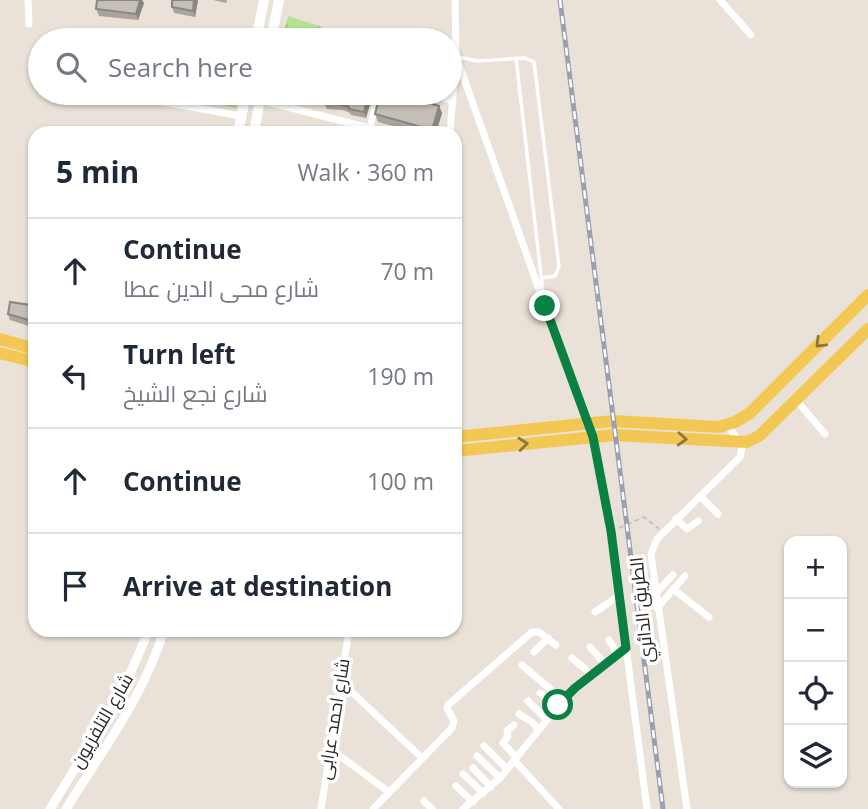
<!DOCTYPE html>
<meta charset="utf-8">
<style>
body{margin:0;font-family:"Open Sans",Cairo,sans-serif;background:#f2f2f3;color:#1f2937}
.controls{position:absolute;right:21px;bottom:21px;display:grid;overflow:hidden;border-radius:14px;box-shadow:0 2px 5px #0004}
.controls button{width:63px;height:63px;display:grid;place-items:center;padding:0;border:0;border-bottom:2px solid #e0e1e3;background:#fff;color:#1f2937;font:35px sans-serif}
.stop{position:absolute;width:21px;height:21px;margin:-16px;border:5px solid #0b8043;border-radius:50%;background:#fff}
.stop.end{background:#0b8043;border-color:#fff;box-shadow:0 2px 7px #0008}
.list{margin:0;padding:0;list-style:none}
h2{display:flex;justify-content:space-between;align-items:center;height:91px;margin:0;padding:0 28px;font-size:30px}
h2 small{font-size:23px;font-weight:400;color:#747a83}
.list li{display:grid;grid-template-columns:46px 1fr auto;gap:21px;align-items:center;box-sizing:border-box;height:105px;padding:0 28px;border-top:2px solid #e0e1e3}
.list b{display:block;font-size:26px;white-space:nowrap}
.list p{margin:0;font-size:23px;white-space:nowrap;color:#747a83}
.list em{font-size:23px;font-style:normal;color:#747a83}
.icon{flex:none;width:38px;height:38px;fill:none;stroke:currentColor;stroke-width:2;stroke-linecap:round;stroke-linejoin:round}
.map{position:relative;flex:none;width:868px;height:809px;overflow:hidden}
.search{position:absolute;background:#fff;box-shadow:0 2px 5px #0004;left:28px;top:28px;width:434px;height:77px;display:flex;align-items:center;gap:18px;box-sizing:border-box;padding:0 24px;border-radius:38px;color:#747a83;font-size:26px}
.panel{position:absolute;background:#fff;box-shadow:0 2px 5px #0004;left:28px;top:126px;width:434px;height:511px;border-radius:21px}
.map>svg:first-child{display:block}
</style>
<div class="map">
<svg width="868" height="809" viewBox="0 0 868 809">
<defs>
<pattern id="grass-tufts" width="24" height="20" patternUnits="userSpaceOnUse" patternTransform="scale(1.75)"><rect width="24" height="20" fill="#b1e392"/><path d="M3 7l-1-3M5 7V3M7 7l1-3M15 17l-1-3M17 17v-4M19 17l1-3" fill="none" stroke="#98c37e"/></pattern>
</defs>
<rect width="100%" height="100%" fill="#eae2d8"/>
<!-- grass -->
<g fill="url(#grass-tufts)">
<polygon points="288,16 322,27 321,40 282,40"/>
<polygon points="163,93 239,93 236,108"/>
</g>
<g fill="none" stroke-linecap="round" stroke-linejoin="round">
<!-- path -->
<polyline stroke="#c3c3c3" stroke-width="2" stroke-dasharray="5 3.5" stroke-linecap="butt" points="619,528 644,517 659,529"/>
<!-- service -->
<g stroke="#fff" stroke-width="3.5">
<polyline points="458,57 478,61 525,58 534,62 559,267 555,276 542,278"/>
<polyline points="516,58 543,293"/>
</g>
<!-- minor -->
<g stroke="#fff" stroke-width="7">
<polyline points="28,0 29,24"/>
<polyline points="720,0 751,35"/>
<polyline points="456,56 545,306 590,424"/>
<polyline points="114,93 241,116"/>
<polyline points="424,93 453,101"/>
<polyline points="260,100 389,133"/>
<polyline points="370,128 378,93"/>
<polyline points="450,133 456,56 455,0"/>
<polyline points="797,401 825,434"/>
<polyline points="593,435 611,531 647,809"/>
<polyline points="700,496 718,514"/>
<polyline points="676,519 687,529 698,521"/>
<polyline points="673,589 709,617"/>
<polyline points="655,594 673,575"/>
<polyline points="657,608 685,576"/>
<polyline points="595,612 620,595"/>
<polyline points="609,640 618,655"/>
<polyline points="590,647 605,664"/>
<polyline points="534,652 548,638"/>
<polyline points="572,658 591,674"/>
<polyline points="522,665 563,700"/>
<polyline points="339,680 422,758"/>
<polyline points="540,693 558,705"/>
<polyline points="528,701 547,720"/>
<polyline points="519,714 532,722 539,730"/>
<polyline points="514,725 507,731 508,736 503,743 516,757"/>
<polyline points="484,746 507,769"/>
<polyline points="329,748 389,792"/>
<polyline points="477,756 500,778"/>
<polyline points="514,760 559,809"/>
<polyline points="473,768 491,787"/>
<polyline points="463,774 483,793"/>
<polyline points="456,786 473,802"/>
<polyline points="424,801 432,809"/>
<polyline points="321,809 349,630"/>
<polyline points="373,809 452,728 454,721 447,708 448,705 532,632 539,632 556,645"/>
<polyline points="463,809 500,778 563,700 626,648"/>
<polyline points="687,809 651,554 657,539 740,457 742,447 728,425"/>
</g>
<!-- tertiary -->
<g stroke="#fff" stroke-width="9">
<polyline points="50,809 122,692 149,630"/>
<path d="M 66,809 C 102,751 144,696 164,630"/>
</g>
<!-- secondary -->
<g stroke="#fff" stroke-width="10">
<polyline points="256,40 264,0"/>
<polyline points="271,40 279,0"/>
<polyline points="238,133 246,93"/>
<polyline points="254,133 261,93"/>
</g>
<!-- primary -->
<g stroke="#f3c754" stroke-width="12">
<polyline points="0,339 35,349"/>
<polyline points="0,353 35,362"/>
<polyline points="455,437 613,421 719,427 735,422 750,413 868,295"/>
<polyline points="455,451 614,435 747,442 759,436 868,329"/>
</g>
<!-- rail casing -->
<g stroke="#9b9fb2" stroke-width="5">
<polyline id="rail" points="560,0 663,809"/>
</g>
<!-- rail -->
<use href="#rail" stroke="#fff" stroke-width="2.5" stroke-dasharray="8" stroke-linecap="butt"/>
</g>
<!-- wall -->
<g fill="#a9a49e">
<polygon points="97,0 142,0 144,3 138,20 99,16 96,9"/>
<polygon points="172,0 198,0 195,17 174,13 172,7"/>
<polygon points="213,0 227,0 226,3"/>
<polygon points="373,93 366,118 351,115 350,113 343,110 327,109 324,103"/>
<polygon points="380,93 416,93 414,99 439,106 442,113 436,133 419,133 378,122 375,114"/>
<polygon points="35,299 35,328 10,320 8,314 31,305"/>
</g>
<!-- shaded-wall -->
<g fill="#8a8681">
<polygon points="140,0 142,0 144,3 138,20 136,14"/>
<polygon points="194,0 198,0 195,17 193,11"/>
<polygon points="369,93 373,93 366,118 364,112"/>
<polygon points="411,93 416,93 412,104 410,97"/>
<polygon points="439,106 442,113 436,133 433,133 432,130"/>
</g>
<!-- building -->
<g fill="#c5bfb8" stroke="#8a8681" stroke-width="2">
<polygon points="97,0 140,0 136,14 96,9"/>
<polygon points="172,0 194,0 193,11 172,7"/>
<polygon points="325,93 369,93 364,112 349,109 349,107 340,104 324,103"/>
<polygon points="380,93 411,93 410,97 439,106 432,130 375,114"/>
<polygon points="32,297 35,299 35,322 8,314 10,302 31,305"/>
</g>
<!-- one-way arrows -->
<defs><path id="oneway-chevron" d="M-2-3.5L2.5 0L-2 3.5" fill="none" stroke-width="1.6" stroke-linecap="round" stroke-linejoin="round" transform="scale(1.75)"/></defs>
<g stroke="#8d773e">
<use href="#oneway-chevron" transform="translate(820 343) rotate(135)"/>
<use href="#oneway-chevron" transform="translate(682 439) rotate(3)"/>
<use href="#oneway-chevron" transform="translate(523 444) rotate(-6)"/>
</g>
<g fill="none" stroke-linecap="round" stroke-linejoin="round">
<!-- route -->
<polyline stroke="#0b8043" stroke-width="9" points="545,306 593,437 611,531 626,648 575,688 558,705"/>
</g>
<g text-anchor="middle" stroke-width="7" stroke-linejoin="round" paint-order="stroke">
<!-- street labels -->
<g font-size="18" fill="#272727" stroke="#fff">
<text transform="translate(642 610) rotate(-96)" y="6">الطريق الدائري</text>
<text transform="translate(334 719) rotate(-81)" y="6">شارع احمد عرابى</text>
<text transform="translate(102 721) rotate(-60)" y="6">شارع التلفزيون</text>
</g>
</g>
</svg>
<div class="controls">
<button>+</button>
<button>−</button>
<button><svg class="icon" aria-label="locate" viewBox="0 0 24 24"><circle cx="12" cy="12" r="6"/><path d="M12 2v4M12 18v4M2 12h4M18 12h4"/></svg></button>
<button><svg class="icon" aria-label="layers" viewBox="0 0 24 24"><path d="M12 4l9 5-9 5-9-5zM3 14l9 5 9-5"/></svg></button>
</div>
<div class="stop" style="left:558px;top:705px"></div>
<div class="stop end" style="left:545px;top:306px"></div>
<div class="search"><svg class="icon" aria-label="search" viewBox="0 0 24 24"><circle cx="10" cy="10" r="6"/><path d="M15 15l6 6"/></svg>Search here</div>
<section class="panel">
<h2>5 min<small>Walk · 360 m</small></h2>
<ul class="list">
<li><svg class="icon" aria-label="ahead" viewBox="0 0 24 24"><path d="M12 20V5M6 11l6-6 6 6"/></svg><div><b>Continue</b><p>شارع محى الدين عطا</p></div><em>70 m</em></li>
<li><svg class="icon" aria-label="left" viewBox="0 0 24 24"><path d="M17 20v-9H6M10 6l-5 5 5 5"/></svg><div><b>Turn left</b><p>شارع نجع الشيخ</p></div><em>190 m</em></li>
<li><svg class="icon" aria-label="ahead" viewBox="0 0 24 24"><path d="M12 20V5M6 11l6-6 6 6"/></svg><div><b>Continue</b></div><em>100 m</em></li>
<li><svg class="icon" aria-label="arrive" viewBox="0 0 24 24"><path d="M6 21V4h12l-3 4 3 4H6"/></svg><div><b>Arrive at destination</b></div></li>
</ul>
</section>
</div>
